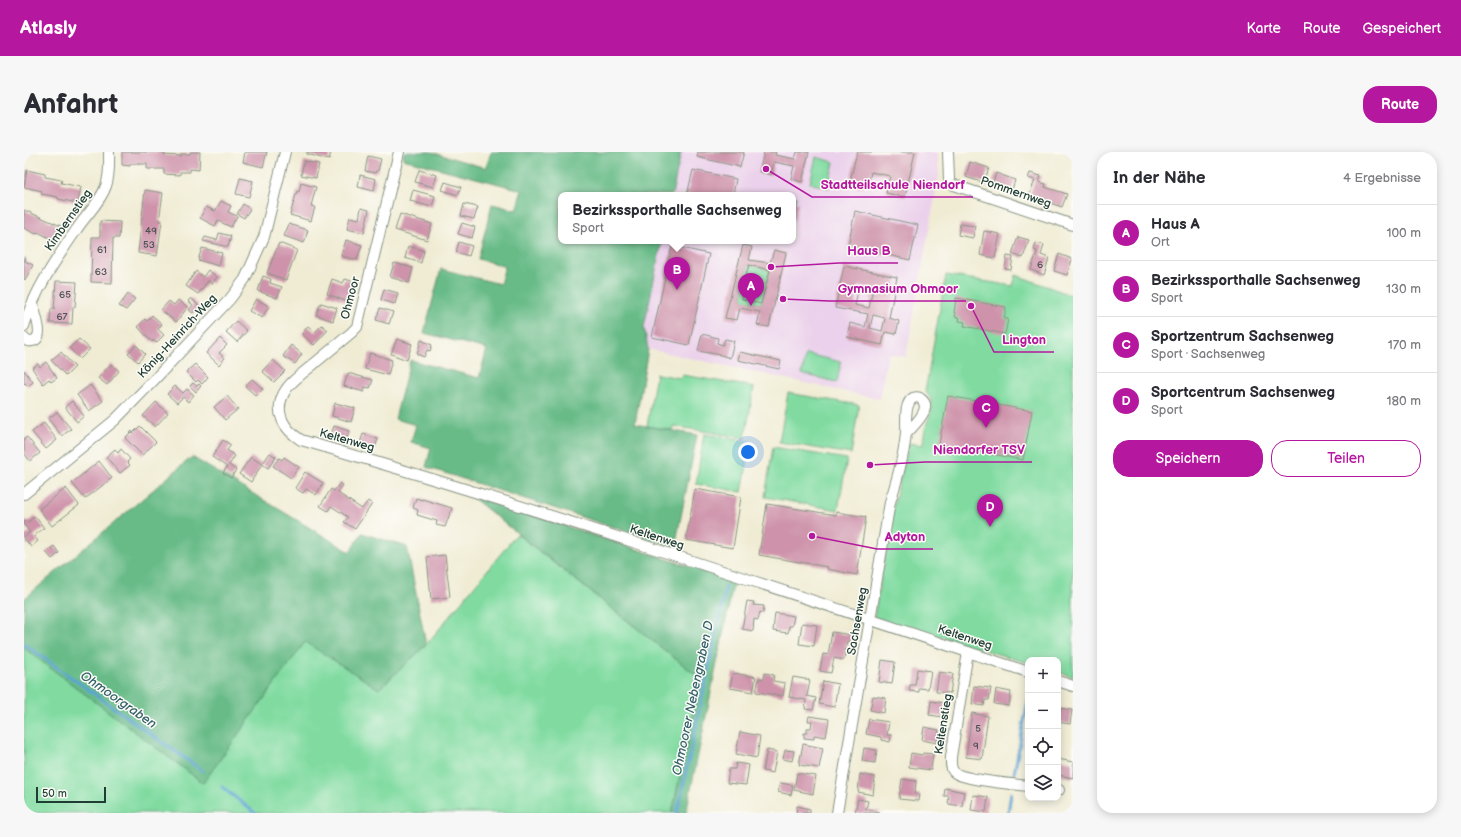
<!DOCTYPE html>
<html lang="de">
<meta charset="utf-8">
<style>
body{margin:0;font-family:"Balsamiq Sans",sans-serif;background:#f7f7f7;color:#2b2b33}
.controls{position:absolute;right:12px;bottom:12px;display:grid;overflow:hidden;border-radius:8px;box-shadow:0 2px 10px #0003}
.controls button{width:36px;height:36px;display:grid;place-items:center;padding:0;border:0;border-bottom:1px solid #e1e1e2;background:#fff;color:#2b2b33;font:20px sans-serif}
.scale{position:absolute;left:12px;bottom:10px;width:70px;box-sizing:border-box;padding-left:4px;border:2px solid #1f3d34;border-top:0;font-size:11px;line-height:14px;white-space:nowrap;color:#1f3d34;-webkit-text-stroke:3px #fdfcf7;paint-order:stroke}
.you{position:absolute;left:724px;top:300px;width:14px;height:14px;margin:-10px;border:3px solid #fff;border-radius:50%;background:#1a73e8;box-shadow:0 0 0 6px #1a73e833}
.badge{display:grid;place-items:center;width:26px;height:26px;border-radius:50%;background:#b5179e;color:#fff;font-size:13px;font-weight:700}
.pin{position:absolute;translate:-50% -33px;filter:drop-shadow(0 1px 2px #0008)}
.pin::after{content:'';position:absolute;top:21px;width:14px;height:12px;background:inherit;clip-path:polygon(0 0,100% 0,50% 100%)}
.popup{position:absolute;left:534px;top:40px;width:238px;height:52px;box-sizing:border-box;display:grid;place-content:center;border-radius:8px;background:#fff;filter:drop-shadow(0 1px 3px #0005);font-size:13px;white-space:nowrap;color:#7c7c81}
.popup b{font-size:15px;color:#2b2b33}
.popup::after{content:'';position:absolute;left:50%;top:100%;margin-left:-8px;border:8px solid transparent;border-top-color:#fff}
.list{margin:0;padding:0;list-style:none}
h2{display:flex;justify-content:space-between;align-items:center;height:52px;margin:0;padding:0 16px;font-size:17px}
h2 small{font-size:13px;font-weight:400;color:#7c7c81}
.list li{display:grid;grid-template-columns:26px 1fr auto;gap:12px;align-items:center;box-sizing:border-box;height:56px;padding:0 16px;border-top:1px solid #e1e1e2}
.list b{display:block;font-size:15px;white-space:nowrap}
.list p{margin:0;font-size:13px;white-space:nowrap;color:#7c7c81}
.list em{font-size:13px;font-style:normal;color:#7c7c81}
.actions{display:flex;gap:8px;padding:12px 16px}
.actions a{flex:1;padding:9px 0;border:1px solid #b5179e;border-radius:16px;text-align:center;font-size:14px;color:#b5179e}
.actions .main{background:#b5179e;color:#fff}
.icon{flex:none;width:22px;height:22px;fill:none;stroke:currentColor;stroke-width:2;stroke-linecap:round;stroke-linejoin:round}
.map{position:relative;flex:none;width:1049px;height:661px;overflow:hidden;border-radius:16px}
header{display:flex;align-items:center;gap:24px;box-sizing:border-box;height:56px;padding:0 20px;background:#b5179e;color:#fff}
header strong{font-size:19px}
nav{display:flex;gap:22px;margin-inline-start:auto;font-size:14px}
.intro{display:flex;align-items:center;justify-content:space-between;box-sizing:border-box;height:96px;padding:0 24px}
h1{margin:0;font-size:28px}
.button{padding:10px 18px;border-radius:16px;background:#b5179e;color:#fff;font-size:14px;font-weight:700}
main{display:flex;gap:24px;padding:0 24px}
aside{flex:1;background:#fff;border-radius:16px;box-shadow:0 2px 10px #0003}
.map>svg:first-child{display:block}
</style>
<header>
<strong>Atlasly</strong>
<nav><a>Karte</a><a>Route</a><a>Gespeichert</a></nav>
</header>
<div class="intro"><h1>Anfahrt</h1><a class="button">Route</a></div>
<main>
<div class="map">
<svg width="1049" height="661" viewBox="0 0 1049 661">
<rect width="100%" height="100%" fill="#fdfcf7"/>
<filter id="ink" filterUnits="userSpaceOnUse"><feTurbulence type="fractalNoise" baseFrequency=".025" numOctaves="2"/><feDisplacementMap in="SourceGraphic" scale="8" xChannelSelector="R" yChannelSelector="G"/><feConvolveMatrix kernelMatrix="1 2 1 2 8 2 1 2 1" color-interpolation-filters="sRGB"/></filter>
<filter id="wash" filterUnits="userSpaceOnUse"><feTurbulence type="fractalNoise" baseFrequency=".012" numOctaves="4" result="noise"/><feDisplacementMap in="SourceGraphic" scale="16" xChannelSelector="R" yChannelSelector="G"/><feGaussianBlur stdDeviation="0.9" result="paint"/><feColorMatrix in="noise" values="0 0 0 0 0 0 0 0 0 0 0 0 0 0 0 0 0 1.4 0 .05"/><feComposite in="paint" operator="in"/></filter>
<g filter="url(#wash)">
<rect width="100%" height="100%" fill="#f0ecd4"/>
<!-- built -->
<polygon fill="#ebd1eb" points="657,0 913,0 915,23 882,205 864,202 855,247 624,197 620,175 638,89 769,89 769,43 648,43"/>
<!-- green -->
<g fill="#81dba1" stroke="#508c6a">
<polygon points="792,5 810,10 804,36 786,31"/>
<polygon points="725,113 746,118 737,152 718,147 720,130"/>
<path d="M 922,123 L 989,134 L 992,123 L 1049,144 L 1049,525 L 1034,520 L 1034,508 L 1004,508 L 1004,511 L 850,465 L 870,352 L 885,291 L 899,293 C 899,288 900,282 901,277 C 905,264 914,250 901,240 Z"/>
<polygon points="782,202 817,210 813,230 778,222"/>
<polygon points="632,222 657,226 658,223 730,235 721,286 649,274 648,278 623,274"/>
<polygon points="764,241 835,253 827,302 755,290"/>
<polygon points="680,282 727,290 718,340 672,332"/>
<polygon points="749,295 823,307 814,358 741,345"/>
<polygon points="493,382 677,527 648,661 0,661 0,496 179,631 281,489 355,537 402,493"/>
</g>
<!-- forest -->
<g fill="#68bb87" stroke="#447c5e">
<polygon points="380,0 407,0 462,16 467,0 657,0 648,43 537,43 537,89 638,89 620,175 624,197 611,272 673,283 651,395 402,315 407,296 387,290 392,273 371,267 386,208 455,226 463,197 400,181 417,117 476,132 481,114 454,107 468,52 492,58 498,38 379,7"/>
<polygon points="168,305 326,400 338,381 383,395 402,493 355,537 281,490 179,631 0,496 0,447"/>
<polygon points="444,342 710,429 662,661 648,661 677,527"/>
</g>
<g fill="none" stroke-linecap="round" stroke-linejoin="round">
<!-- stream -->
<g stroke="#5ca3d3" stroke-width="3">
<polyline points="0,492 179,619"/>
<polyline points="990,622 1004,549"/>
<polyline points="198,635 231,661"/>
<polyline points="653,661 702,435"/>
<polyline points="984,661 987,641"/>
</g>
</g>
<g id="blocks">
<!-- building -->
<g fill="#ce93aa" fill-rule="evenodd">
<polygon points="98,0 140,0 140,3 157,4 157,2 166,2 166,0 176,0 175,18 166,17 166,20 156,20 156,23 140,22 140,17 123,17 123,12 106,12 106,14 98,13"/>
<polygon points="221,0 243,0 239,15 219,10"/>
<polygon points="283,0 307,0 305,8 283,2"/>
<polygon points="674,0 720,0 716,15 673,5"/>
<polygon points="740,0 752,0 751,3 771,7 773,0 785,0 778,30 767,27 770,14 750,10 747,23 735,20"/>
<polygon points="833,0 891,0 881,45 862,41 866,24 847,20 845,29 840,28 838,36 825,33"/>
<polygon points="344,4 357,7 354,19 352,19 351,21 341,19"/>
<polygon points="280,9 295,12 292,26 277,23"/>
<polygon points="946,10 965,16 960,31 942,25"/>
<polygon points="3,18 21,22 21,25 38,28 37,31 57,35 54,51 34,47 34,45 17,42 18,39 0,35"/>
<polygon points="395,18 413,23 409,35 391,30"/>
<polygon points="669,18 712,27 709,43 663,43"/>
<polygon points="972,21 991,28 987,41 973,36 974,32 969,30"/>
<polygon points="1006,21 1017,24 1015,30 1022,32 1021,35 1043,42 1038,55 1005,44 1011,28 1004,26"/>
<polygon points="336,23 352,27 350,39 334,35"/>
<polygon points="216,26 229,29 225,45 212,42"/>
<polygon points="421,30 437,35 434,43 418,38"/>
<polygon points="277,31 292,35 287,54 291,55 287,69 266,63 273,39 275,40"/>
<polygon points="121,38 139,41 135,69 138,69 133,104 114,101"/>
<polygon points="389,38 411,44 408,55 386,49"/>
<polygon points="197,49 207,54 204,60 213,64 207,75 194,69 191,74 176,66 182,55 191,59"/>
<polygon points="769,50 774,51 770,69 769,69"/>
<polygon points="219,52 226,57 220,66 213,62"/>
<polygon points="440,52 454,55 450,67 437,64"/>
<polygon points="337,56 345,58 340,81 323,77 326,65 335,67"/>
<polygon points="0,58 37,74 29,88 14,80 12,82 0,76"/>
<polygon points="831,59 894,73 886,108 824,94"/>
<polygon points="376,62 408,72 403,88 371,78"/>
<polygon points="76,69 96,70 95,86 89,86 88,131 67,130 68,85 76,85"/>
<polygon points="438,71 451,75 448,86 434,82"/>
<polygon points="265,72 284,78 280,91 260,84"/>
<polygon points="936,72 951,74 949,86 934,83"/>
<polygon points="960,79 976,82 971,106 956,103"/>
<polygon points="195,81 207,84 204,95 179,89 181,85 193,88"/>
<polygon points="994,85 1005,88 999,106 988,102"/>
<polygon points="322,88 338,93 333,108 317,104"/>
<polygon points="435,90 448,94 445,104 432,100"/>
<polygon points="255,91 273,98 262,128 243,121"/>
<polygon points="1012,91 1020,93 1017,103 1025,106 1020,123 1007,118 1013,99 1010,98"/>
<path d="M 719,93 L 728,95 L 725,108 L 746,111 L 750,98 L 762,101 L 745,175 L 733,173 L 736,160 L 716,156 L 713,168 L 701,166 ZM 725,113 L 746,118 L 737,152 L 718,147 L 720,130 Z"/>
<polygon points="384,94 400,99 397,111 381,106"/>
<polygon points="648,94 685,102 665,193 628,185"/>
<polygon points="178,96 198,101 195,114 174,108"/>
<polygon points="1035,102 1048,107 1043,123 1030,119"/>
<polygon points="983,104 989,105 987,118 981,117"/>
<polygon points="0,105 2,106 1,109 9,113 1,128 0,127"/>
<polygon points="370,111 389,116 385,131 366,125"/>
<path d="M 820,114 L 873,125 L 865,166 L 875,169 L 872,182 L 861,180 L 858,193 L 823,185 L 826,171 L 841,175 L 844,162 L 811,156 ZM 835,134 L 849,137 L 845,156 L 831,153 ZM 849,163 L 861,166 L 858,179 L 846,176 Z"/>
<polygon points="184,118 193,125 188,132 184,129 174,142 162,134 172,119 179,125"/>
<polygon points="239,124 247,127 246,131 258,135 253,146 234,139"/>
<polygon points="308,127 319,131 321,127 331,130 324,150 303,142"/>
<polygon points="32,129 53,130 51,155 49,155 48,172 26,171 27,157 30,157"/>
<polygon points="360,137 374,141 371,152 357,148"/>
<polygon points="104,142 111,147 102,158 95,154"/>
<polygon points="167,146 175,154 169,161 165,158 169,153 164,149"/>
<polygon points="932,146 982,155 980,167 984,167 981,182 940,174 941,170 935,169 936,166 931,165 932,161 930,161"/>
<polygon points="232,147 245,154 238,166 225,159"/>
<polygon points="154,148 164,155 152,170 137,158 145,149 150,153"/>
<polygon points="297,151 313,156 309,169 292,163"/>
<polygon points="356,156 369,160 365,172 352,168"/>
<polygon points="128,163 138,172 134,177 140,183 132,191 129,188 128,190 114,175 121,167 123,169"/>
<polygon points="212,169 223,179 213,190 202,180"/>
<polygon points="298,173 304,178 290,193 278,182 284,174 291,180"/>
<polygon points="678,182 694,186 693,191 699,193 701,187 710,189 706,206 697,203 674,199"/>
<polygon points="196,186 203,193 195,201 201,206 195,213 182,201"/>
<polygon points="55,187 66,197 56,207 45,196"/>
<polygon points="373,187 388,192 383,208 367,202"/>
<polygon points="397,188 408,193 406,199 403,198 400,205 393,202"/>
<polygon points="112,193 121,202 114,210 104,201"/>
<polygon points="267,193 278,202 271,212 259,204"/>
<polygon points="37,200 51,215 42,224 27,208"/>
<polygon points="716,200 757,209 755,217 714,208"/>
<polygon points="346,201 368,208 364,223 341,217"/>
<polygon points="249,208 261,219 250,230 238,219"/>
<polygon points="22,210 33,226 27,230 25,227 19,232 8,216 14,212 16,215"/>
<polygon points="87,212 95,219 83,233 74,226"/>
<polygon points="171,212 184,225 178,232 174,228 172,230 162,220"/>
<polygon points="0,218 9,230 4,234 1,231 0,232"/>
<polygon points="324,221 349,228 346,236 341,235 340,240 320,234"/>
<polygon points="228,227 239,237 232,244 221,234"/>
<polygon points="169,231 173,234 175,232 177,234 172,240 166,234"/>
<polygon points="66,233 79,249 65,259 53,243"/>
<polygon points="151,234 159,241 163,237 170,243 164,250 159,245 153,251 143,242"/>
<polygon points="203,244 214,257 201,268 190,255"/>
<polygon points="924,244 1008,259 999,308 915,292"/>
<polygon points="48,249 60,264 53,270 41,255"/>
<polygon points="132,250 144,261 131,275 119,264"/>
<polygon points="311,251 331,256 327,270 308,264"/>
<polygon points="33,260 47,277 38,284 24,267"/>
<polygon points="20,271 33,288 22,297 8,280"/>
<polygon points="116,274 132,290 118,303 101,286 108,279 109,281"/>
<polygon points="310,274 325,279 322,290 306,285"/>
<polygon points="339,282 354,287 350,298 335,294"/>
<polygon points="3,285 16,301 6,309 0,301 0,287"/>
<polygon points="199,288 207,293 203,298 211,304 205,313 212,318 207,326 199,321 203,315 188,305"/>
<polygon points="91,297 94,301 97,297 106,307 103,310 106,313 96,321 82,305"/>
<polygon points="246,301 252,305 244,316 238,312"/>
<polygon points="227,305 238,312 227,330 215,322"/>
<polygon points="260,305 275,315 267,326 249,314 255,306 258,308"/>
<polygon points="75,309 88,326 61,347 48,331"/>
<polygon points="281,320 299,331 292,343 282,337 279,341 271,336"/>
<polygon points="316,331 319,333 314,341 338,357 344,349 348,352 331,377 320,370 324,365 307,354 304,359 296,354 307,337 310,339"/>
<polygon points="42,336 55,353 28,374 15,357"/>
<polygon points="671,337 717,345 709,396 662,388"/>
<polygon points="392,346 398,348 398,347 428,356 421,375 412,373 413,369 393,363 394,358 389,356"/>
<polygon points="743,352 812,363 812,360 842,365 833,423 803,417 804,415 735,403"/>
<polygon points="11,364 20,376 10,384 14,389 7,395 2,388 0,390 0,385 6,380 0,373 0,370 2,368 4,370"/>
<polygon points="30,394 35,401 28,407 22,400"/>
<polygon points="421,403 426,445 407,447 403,405"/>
<polygon points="723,449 730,450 729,453 740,454 739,461 736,460 734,468 730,467 729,479 718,477"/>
<polygon points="751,461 770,464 768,474 765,474 764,481 749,479"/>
<polygon points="778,471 793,473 790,494 775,492"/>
<polygon points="808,480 828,483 827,490 823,489 820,508 810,506 807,521 796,519 799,502 804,503"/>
<polygon points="858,508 871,510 868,532 855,530"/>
<polygon points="893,517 907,519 904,537 895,536 895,540 885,539 886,533 891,533"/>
<polygon points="915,520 929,522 926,541 912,540"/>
<polygon points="709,521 732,525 729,540 706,536"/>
<polygon points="741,521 750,523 749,529 761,531 759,544 732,540 735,526 740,527"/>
<polygon points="769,525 786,528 783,544 792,546 789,558 781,557 782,548 765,545"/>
<polygon points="799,529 814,532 810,555 795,552"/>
<polygon points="950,534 967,536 965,548 961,548 960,554 948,552"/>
<polygon points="972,537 987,540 985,554 970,552"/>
<polygon points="849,544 862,546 860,561 846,558"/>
<polygon points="907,549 921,551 919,565 905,563"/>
<polygon points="1036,556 1048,558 1046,572 1034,570"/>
<polygon points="948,561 964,564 958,607 942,605"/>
<polygon points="785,564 805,567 802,585 790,583 790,587 780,586 780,581 783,581 783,576 787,576 788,569 784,569"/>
<polygon points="845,567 865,570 863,583 867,583 866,590 857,588 857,585 842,582"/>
<polygon points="900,575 915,578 913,591 898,588"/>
<polygon points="716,580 736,584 733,606 712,602"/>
<polygon points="779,592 799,596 795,616 775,613"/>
<polygon points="840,596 853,598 851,611 838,609"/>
<polygon points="743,598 753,600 749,621 739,619"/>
<polygon points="761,598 770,599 768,609 759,607"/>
<polygon points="887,601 898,603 899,601 909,602 907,618 885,615"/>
<polygon points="1034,607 1049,610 1049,626 1034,623"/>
<polygon points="712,611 725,613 722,633 703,631 705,617 711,617"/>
<polygon points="773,621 792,624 789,642 770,638"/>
<polygon points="836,622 851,625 849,643 834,640"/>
<polygon points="878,627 892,629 891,642 896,642 895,649 875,647"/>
<polygon points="756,631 769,633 767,643 754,640"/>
<polygon points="921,636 940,640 938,654 924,652 925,644 920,644"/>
<polygon points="949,643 964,645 962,660 947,658"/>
<polygon points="834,647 844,649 842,657 856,660 856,661 831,661"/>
<polygon points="773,654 786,657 786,661 772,661"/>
</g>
</g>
</g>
<g filter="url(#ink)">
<use href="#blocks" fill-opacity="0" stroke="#889484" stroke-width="1"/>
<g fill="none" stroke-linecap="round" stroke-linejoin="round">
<!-- minor casing -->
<g stroke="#889484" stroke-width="12">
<g id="minor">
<path d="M 375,0 L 333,175 L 327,181 C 315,191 303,201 291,211 C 281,220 266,229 260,241 C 249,261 261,278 277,288 C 522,359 763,440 1004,520"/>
<polyline points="924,0 925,28 927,32 1049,73"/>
<path d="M 0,174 C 11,137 33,106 55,74 C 64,61 77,49 82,34 C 86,23 85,11 85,0"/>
<path d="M 0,186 C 2,189 4,190 8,189 C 23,186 9,160 9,150"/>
<polyline points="0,342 91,268 130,228 206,147 221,127 240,85 261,0"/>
<path d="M 944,500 L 927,605 C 927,610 926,616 930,620 C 938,628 990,632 1004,634"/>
<polyline points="1034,529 1049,534"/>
<polyline points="1034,638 1035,638"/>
<path d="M 813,661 L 866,350 C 873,328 880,305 882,281 C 883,272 879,252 889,246 C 892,245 895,245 897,247 C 910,256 888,275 882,282"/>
</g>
</g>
<!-- minor -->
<use href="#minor" stroke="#fff" stroke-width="10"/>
</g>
</g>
<g text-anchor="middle" stroke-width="3" stroke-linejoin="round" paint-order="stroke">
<!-- number labels -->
<g font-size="10" fill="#4b5252">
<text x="127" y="82">49</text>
<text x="125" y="96">53</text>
<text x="78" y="101">61</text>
<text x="1016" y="116">6</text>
<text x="77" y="123">63</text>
<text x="41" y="146">65</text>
<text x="38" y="168">67</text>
<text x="954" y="580">5</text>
<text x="952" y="597">9</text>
</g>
<!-- street labels -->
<g font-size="12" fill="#1f3d34" stroke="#fdfcf7">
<text transform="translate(992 40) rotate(19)" y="4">Pommernweg</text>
<text transform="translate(44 68) rotate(-55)" y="4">Kimbernstieg</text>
<text transform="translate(326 146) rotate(-75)" y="4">Ohmoor</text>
<text transform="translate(153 184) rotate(-47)" y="4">König-Heinrich-Weg</text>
<text transform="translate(323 288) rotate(16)" y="4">Keltenweg</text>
<text transform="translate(633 385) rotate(18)" y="4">Keltenweg</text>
<text transform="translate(833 469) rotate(-80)" y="4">Sachsenweg</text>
<text transform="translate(941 485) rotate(18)" y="4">Keltenweg</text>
<text transform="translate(919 572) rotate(-81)" y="4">Keltenstieg</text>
</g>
<!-- water labels -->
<g font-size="13" font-style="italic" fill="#34616c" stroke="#fdfcf7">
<text transform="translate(668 546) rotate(-78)" y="5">Ohmoorer Nebengraben D</text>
<text transform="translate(95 547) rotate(35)" y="5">Ohmoorgraben</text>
</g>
</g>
<!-- callouts -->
<path fill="none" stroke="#b5179e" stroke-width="1.5" d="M742 17L788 45H949M747 115L815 111H874M759 147L805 149H942M947 154L970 200H1030M846 313L901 310H1008M788 384L853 397H909"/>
<g fill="#b5179e" stroke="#fdfcf7" stroke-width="1.5">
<circle cx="742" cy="17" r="4"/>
<circle cx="747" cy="115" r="4"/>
<circle cx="759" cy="147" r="4"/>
<circle cx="947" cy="154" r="4"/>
<circle cx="846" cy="313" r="4"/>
<circle cx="788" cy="384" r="4"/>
</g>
<g font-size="13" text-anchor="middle" font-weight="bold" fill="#b5179e" stroke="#fdfcf7" stroke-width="3" stroke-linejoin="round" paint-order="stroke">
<text x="869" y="37">Stadtteilschule Niendorf</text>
<text x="845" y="103">Haus B</text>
<text x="874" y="141">Gymnasium Ohmoor</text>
<text x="1000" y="192">Lington</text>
<text x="955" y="302">Niendorfer TSV</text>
<text x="881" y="389">Adyton</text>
</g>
</svg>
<div class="controls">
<button>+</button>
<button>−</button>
<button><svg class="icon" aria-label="locate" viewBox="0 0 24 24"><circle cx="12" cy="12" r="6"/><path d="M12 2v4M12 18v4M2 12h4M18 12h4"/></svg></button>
<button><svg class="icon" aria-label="layers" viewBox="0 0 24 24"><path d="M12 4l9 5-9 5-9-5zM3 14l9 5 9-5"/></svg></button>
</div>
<div class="scale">50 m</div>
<div class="you"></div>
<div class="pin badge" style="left:727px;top:154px">A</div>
<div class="pin badge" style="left:653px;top:138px">B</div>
<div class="popup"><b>Bezirkssporthalle Sachsenweg</b>Sport</div>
<div class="pin badge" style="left:962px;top:276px">C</div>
<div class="pin badge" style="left:966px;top:375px">D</div>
</div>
<aside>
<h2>In der Nähe<small>4 Ergebnisse</small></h2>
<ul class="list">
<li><span class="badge">A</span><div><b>Haus A</b><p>Ort</p></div><em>100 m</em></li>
<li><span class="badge">B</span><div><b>Bezirkssporthalle Sachsenweg</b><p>Sport</p></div><em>130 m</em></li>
<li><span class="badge">C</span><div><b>Sportzentrum Sachsenweg</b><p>Sport · Sachsenweg</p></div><em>170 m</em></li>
<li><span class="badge">D</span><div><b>Sportcentrum Sachsenweg</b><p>Sport</p></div><em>180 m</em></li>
</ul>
<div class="actions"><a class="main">Speichern</a><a>Teilen</a></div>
</aside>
</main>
